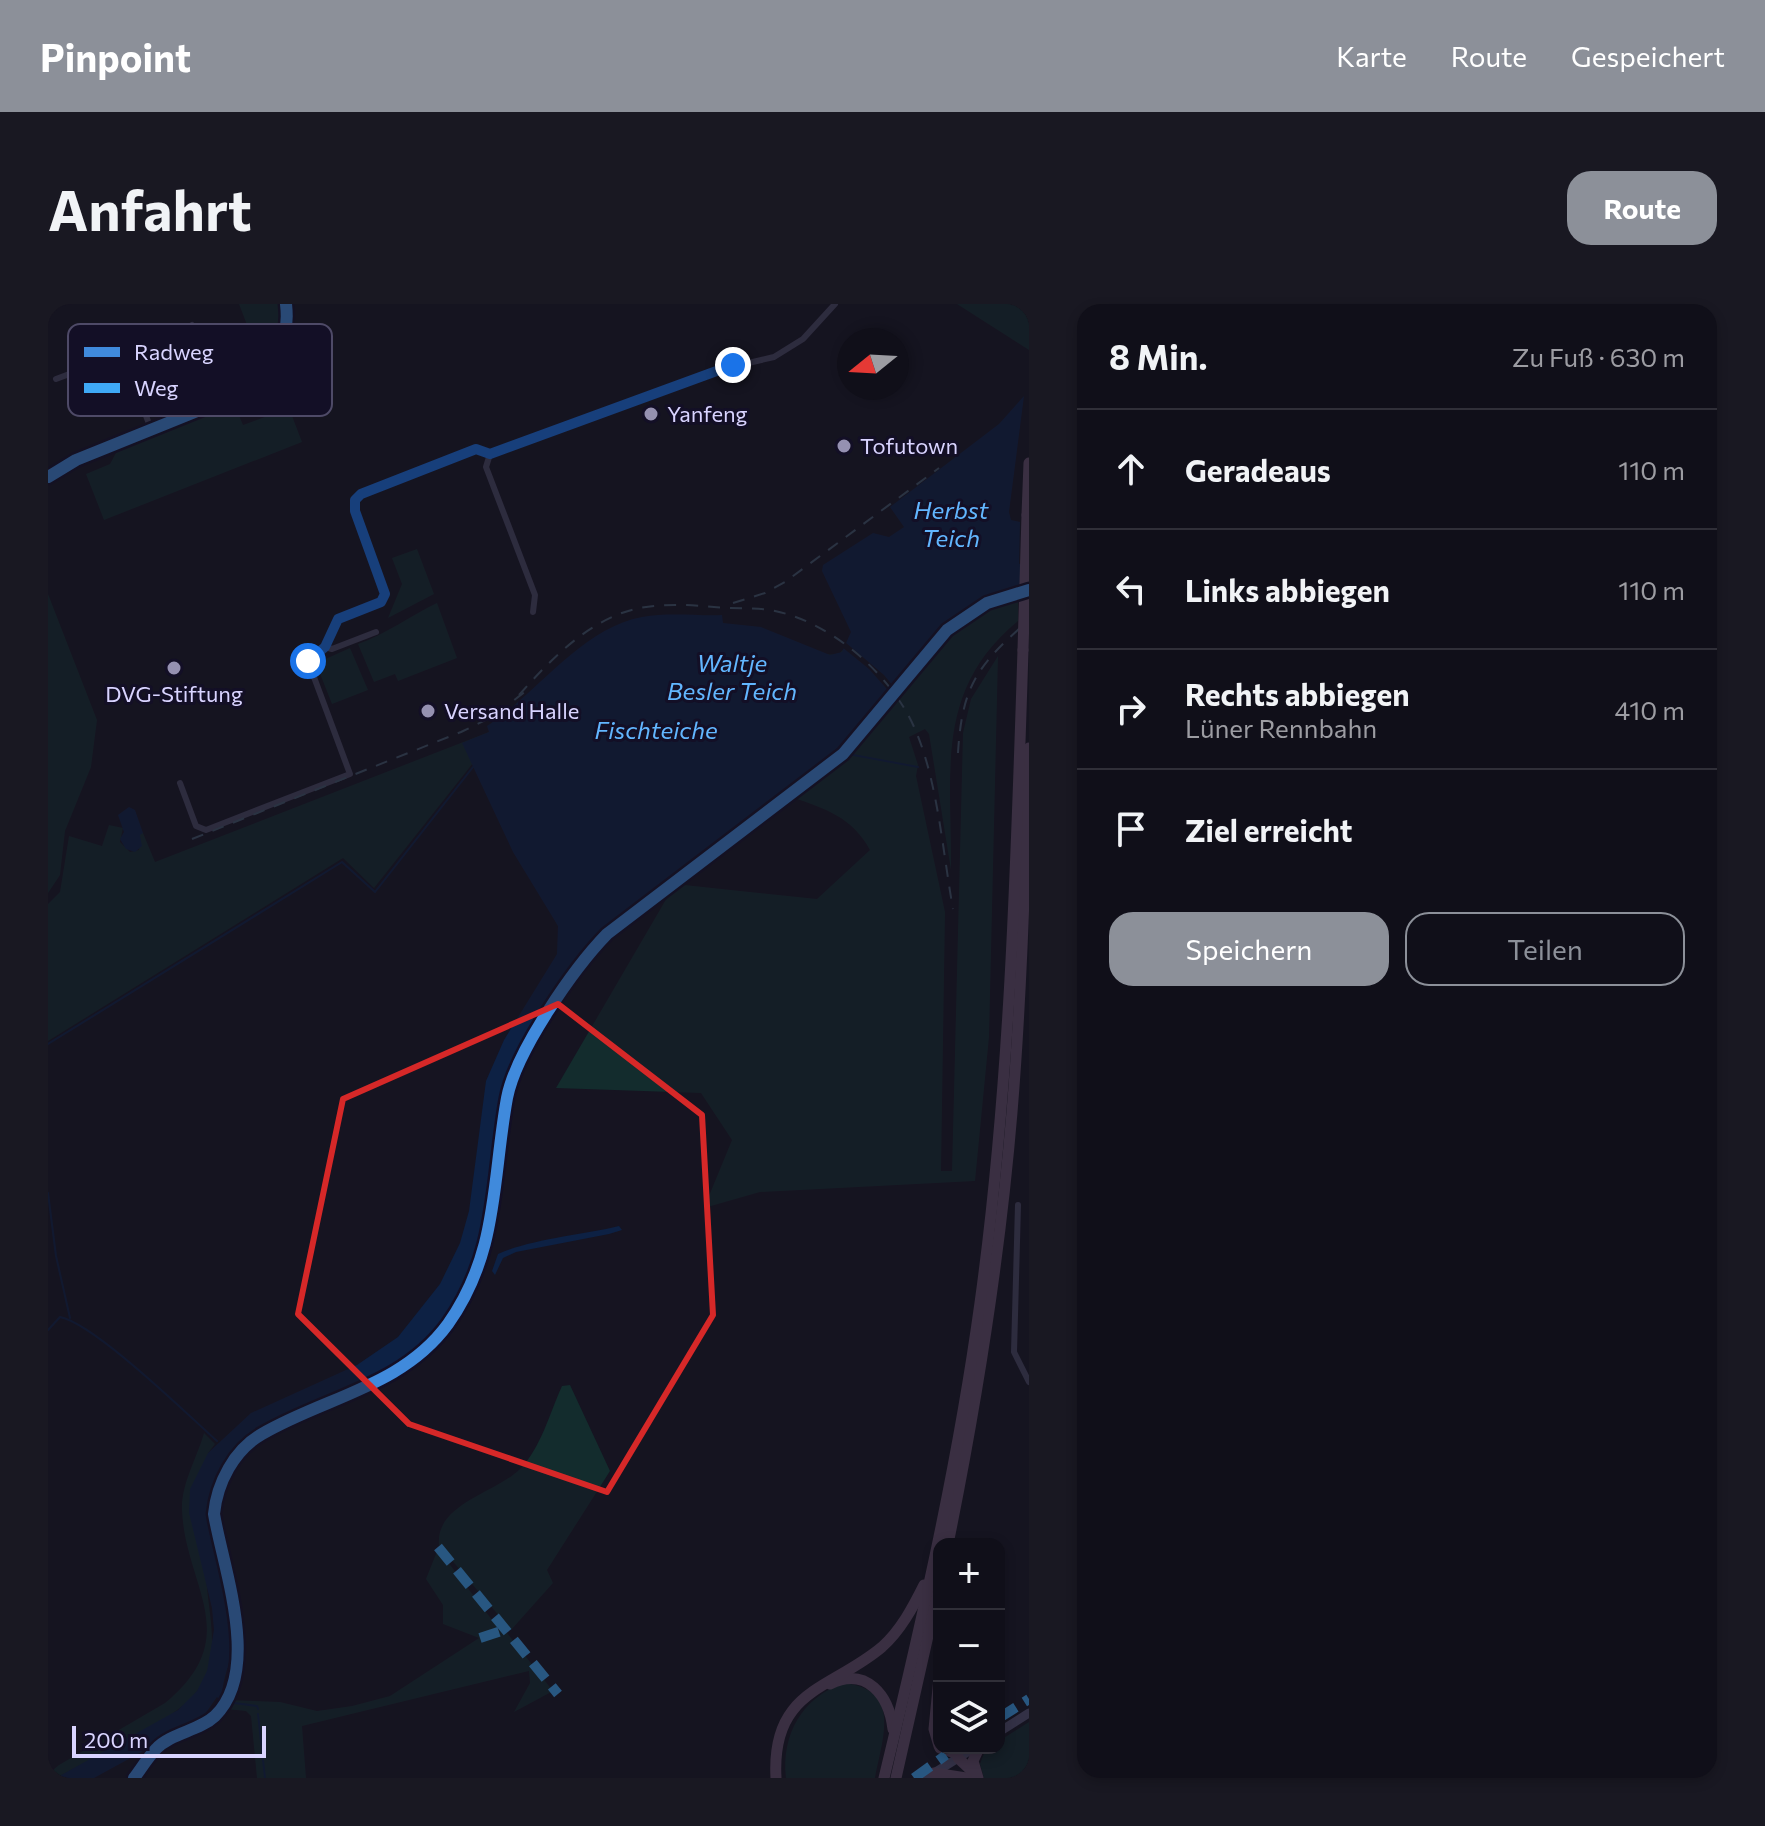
<!DOCTYPE html>
<html lang="de">
<meta charset="utf-8">
<style>
body{margin:0;font-family:Commissioner,sans-serif;background:#191822;color:#f1f3f6}
.controls{position:absolute;right:24px;bottom:24px;display:grid;overflow:hidden;border-radius:16px;box-shadow:0 4px 12px #0003}
.controls button{width:72px;height:72px;display:grid;place-items:center;padding:0;border:0;border-bottom:2px solid #302f38;background:#100f19;color:#f1f3f6;font:40px sans-serif}
.compass{position:absolute;left:789px;top:24px;width:72px;height:72px;border-radius:50%;background:#100f19;box-shadow:0 4px 12px #0003;rotate:252deg}
.scale{position:absolute;left:24px;bottom:20px;width:194px;box-sizing:border-box;padding-left:8px;border:4px solid #d9d4ff;border-top:0;font-size:22px;line-height:28px;white-space:nowrap;color:#d9d4ff;-webkit-text-stroke:6px #130f26;paint-order:stroke}
.stop{position:absolute;width:24px;height:24px;margin:-18px;border:6px solid #1a73e8;border-radius:50%;background:#fff}
.stop.end{background:#1a73e8;border-color:#fff;box-shadow:0 2px 8px #0008}
.list{margin:0;padding:0;list-style:none}
h2{display:flex;justify-content:space-between;align-items:center;height:104px;margin:0;padding:0 32px;font-size:34px}
h2 small{font-size:26px;font-weight:400;color:#9c9ca2}
.list li{display:grid;grid-template-columns:52px 1fr auto;gap:24px;align-items:center;box-sizing:border-box;height:120px;padding:0 32px;border-top:2px solid #302f38}
.list b{display:block;font-size:30px;white-space:nowrap}
.list p{margin:0;font-size:26px;white-space:nowrap;color:#9c9ca2}
.list em{font-size:26px;font-style:normal;color:#9c9ca2}
.actions{display:flex;gap:16px;padding:24px 32px}
.actions a{flex:1;padding:18px 0;border:2px solid #8c9099;border-radius:24px;text-align:center;font-size:28px;color:#8c9099}
.actions .main{background:#8c9099;color:#fff}
.icon{flex:none;width:44px;height:44px;fill:none;stroke:currentColor;stroke-width:2;stroke-linecap:round;stroke-linejoin:round}
.map{position:relative;flex:none;width:981px;height:1474px;overflow:hidden;border-radius:24px}
header{display:flex;align-items:center;gap:48px;box-sizing:border-box;height:112px;padding:0 40px;background:#8c9099;color:#fff}
header strong{font-size:38px}
nav{display:flex;gap:44px;margin-inline-start:auto;font-size:28px}
.intro{display:flex;align-items:center;justify-content:space-between;box-sizing:border-box;height:192px;padding:0 48px}
h1{margin:0;font-size:56px}
.button{padding:20px 36px;border-radius:24px;background:#8c9099;color:#fff;font-size:28px;font-weight:700}
main{display:flex;gap:48px;padding:0 48px}
aside{flex:1;background:#100f19;border-radius:24px;box-shadow:0 4px 12px #0003}
.map>svg:first-child{display:block}
</style>
<header>
<strong>Pinpoint</strong>
<nav><a>Karte</a><a>Route</a><a>Gespeichert</a></nav>
</header>
<div class="intro"><h1>Anfahrt</h1><a class="button">Route</a></div>
<main>
<div class="map">
<svg width="981" height="1474" viewBox="0 0 981 1474">
<rect width="100%" height="100%" fill="#161421"/>
<!-- green -->
<g fill="#132c2d">
<path d="M 191,0 L 231,0 C 241,73 168,92 115,112 L 211,52 Z"/>
<polygon points="909,0 981,0 981,46"/>
<polygon points="186,100 195,121 241,104 254,138 56,216 38,170 62,160 69,147"/>
<polygon points="960,208 510,622 425,459 326,584 295,554 0,737 0,600 12,588 21,532 54,542 61,521 75,524 72,538 82,548 91,546 92,528 95,529 107,558 441,428 778,350 790,351 803,337 841,234"/>
<polygon points="369,245 386,290 340,314 354,280 344,254"/>
<polygon points="0,290 49,416 43,463 17,527 12,571 0,589"/>
<path d="M 970,293 L 970,317 C 886,386 904,469 903,566 L 881,430 L 877,425 L 861,433 L 870,461 L 868,472 L 897,608 L 893,867 L 904,867 L 915,429 L 923,395 L 950,352 L 941,733 L 927,877 L 712,888 L 656,904 L 684,836 L 653,789 L 508,784 L 627,580 L 769,595 L 822,546 C 804,513 778,505 743,493 L 812,436 L 900,328 L 941,300 Z"/>
<path d="M 389,299 L 409,354 L 350,377 L 347,370 L 326,378 L 310,340 C 338,330 362,312 389,299 Z"/>
<polygon points="302,344 320,386 284,400 271,367 273,357"/>
<path d="M 522,1081 L 562,1167 L 499,1266 L 505,1279 L 463,1326 L 391,1241 C 387,1200 448,1189 472,1165 C 493,1144 502,1108 514,1082 Z"/>
<path d="M 156,1129 L 167,1140 L 160,1149 C 160,1189 157,1230 158,1271 C 160,1314 178,1362 140,1397 C 106,1428 49,1451 8,1474 L 0,1474 L 0,1470 L 11,1461 L 117,1399 C 198,1332 137,1283 134,1206 C 133,1180 149,1154 156,1129 Z"/>
<polygon points="390,1245 454,1329 459,1329 505,1387 466,1408 482,1379 481,1367 254,1422 258,1474 209,1474 203,1412 198,1407 178,1405 180,1396 232,1398 269,1407 304,1402 342,1392 431,1334 395,1320 395,1301 378,1275"/>
<path d="M 795,1379 C 854,1385 835,1433 827,1474 L 738,1474 C 733,1431 754,1394 795,1379 Z"/>
<polygon points="981,1418 981,1474 936,1474 932,1460 937,1447 951,1444 951,1437"/>
</g>
<!-- water -->
<g fill="#0d2144">
<path d="M 976,92 L 961,208 L 963,216 L 972,218 L 971,260 L 981,256 L 981,280 L 938,297 L 896,325 L 786,453 L 552,632 C 515,671 472,733 457,786 C 451,807 451,830 449,852 C 443,915 433,972 394,1023 C 366,1060 321,1082 279,1100 C 222,1125 165,1137 160,1212 L 186,1330 C 186,1353 172,1377 174,1398 L 169,1393 L 157,1410 L 141,1422 L 46,1474 L 8,1474 L 130,1406 L 149,1387 L 159,1367 L 166,1326 L 164,1304 L 141,1209 L 142,1185 L 160,1149 L 203,1109 L 309,1061 L 350,1033 L 392,980 L 412,939 L 421,907 L 438,777 L 456,736 L 509,650 L 510,622 L 465,548 L 414,439 L 441,428 L 439,422 C 490,389 532,325 594,313 C 621,308 648,312 674,311 L 675,319 L 713,323 L 782,351 L 794,348 L 803,328 L 774,267 L 775,261 L 825,229 L 841,233 L 856,223 L 842,203 L 951,120 Z"/>
<polygon points="81,503 87,506 95,529 92,531 94,542 87,548 78,545 72,535 76,528 70,511"/>
<path d="M 571,922 L 574,926 L 561,930 L 468,948 L 455,954 L 447,971 L 444,967 L 450,950 C 483,935 534,931 571,922 Z"/>
</g>
<!-- pier -->
<polygon fill="#161421" points="797,338 836,371 850,388 846,393 821,365 794,343"/>
<g fill="none" stroke-linecap="round" stroke-linejoin="round">
<!-- stream -->
<g stroke="#0d2144" stroke-width="2">
<polyline points="800,450 870,463"/>
<polyline points="0,740 294,558 327,588 425,463"/>
<polyline points="0,889 8,952 22,1014"/>
<path d="M 0,1026 L 12,1013 C 47,1020 139,1110 169,1137"/>
<polyline points="179,1398 209,1402 210,1405"/>
<polyline points="210,1410 217,1474"/>
</g>
<!-- street -->
<g stroke="#4a4962" stroke-width="6">
<polyline points="75,51 103,125"/>
<polyline points="8,75 131,29 144,21"/>
<path d="M 0,173 L 28,156 L 184,93 C 222,75 243,42 238,0"/>
<polyline points="485,308 487,291 438,163 442,150 670,66 726,53 755,35 787,0"/>
<polyline points="277,343 284,345 328,328"/>
<polyline points="132,479 148,522 158,526 302,470 260,357 277,343 290,315 333,298 337,290 307,207 307,196 313,190 428,145 442,150"/>
<polyline points="970,901 966,1048 981,1078"/>
</g>
<!-- secondary -->
<g stroke="#575674" stroke-width="9">
<polyline points="951,1428 981,1409"/>
<polyline points="878,1474 926,1444"/>
</g>
<!-- highway -->
<g stroke="#67516a" stroke-width="11">
<polyline points="979,211 981,159"/>
<path d="M 900,1240 C 929,1097 952,953 964,808 C 974,687 977,565 981,444"/>
<polyline points="891,1374 886,1425 891,1442"/>
<path d="M 782,1380 C 819,1362 841,1392 845,1425"/>
<polyline points="892,1444 904,1448 917,1444"/>
<polyline points="910,1454 927,1470"/>
<polyline points="886,1469 918,1474"/>
<path d="M 728,1474 C 723,1385 783,1386 834,1343 C 853,1326 865,1303 876,1281"/>
<path d="M 836,1474 C 874,1317 910,1159 932,999 C 962,782 968,564 975,346"/>
<polyline points="848,1474 891,1283"/>
<polyline points="930,1474 925,1457 931,1444"/>
</g>
<!-- rail -->
<g stroke="#43596b" stroke-width="2" stroke-dasharray="12 10" stroke-linecap="butt">
<polyline points="685,299 717,289 737,278 891,164"/>
<path d="M 471,391 C 498,361 527,330 564,313 C 596,298 632,300 666,303 C 686,305 707,303 727,307 C 780,318 833,363 859,409 C 889,462 894,545 905,605"/>
<path d="M 910,449 C 914,380 931,360 981,316"/>
<polyline points="144,535 413,428 446,412 479,386"/>
</g>
<!-- highway-bridge -->
<polyline stroke="#67516a" stroke-width="11" points="975,346 979,211"/>
<!-- quiet -->
<g stroke="#3fa9f5" stroke-width="10" stroke-dasharray="20 10" stroke-linecap="butt">
<polyline points="390,1243 510,1390"/>
<polyline points="432,1334 459,1325"/>
<polyline points="951,1414 981,1395"/>
<polyline points="866,1474 898,1451"/>
</g>
<!-- cycleway casing -->
<g stroke="#130f26" stroke-width="17">
<g id="cycleway">
<path d="M 0,173 L 28,156 L 184,93 C 222,75 243,42 238,0"/>
<path d="M 86,1474 C 93,1465 100,1453 108,1445 C 123,1429 151,1427 167,1412 C 214,1366 175,1264 166,1210 C 169,1179 186,1146 214,1130 C 277,1093 354,1083 400,1020 C 451,948 444,876 459,794 C 468,747 526,664 559,630 L 795,450 L 899,326 L 939,299 L 981,286"/>
</g>
</g>
<!-- cycleway -->
<use href="#cycleway" stroke="#408adc" stroke-width="12"/>
</g>
<g fill="none" stroke-linecap="round" stroke-linejoin="round">
<!-- route -->
<polyline stroke="#1a73e8" stroke-width="10" points="260,357 277,343 290,315 333,298 337,290 307,207 307,196 313,190 428,145 442,150 685,61"/>
</g>
<!-- marked area -->
<path d="M0 0H981V1474H0ZM 510,700 L 654,811 L 665,1011 L 559,1188 L 361,1120 L 250,1010 L 295,795 Z" fill="#161421" fill-opacity=".55" fill-rule="evenodd"/>
<path fill="none" stroke="#d62828" stroke-width="6" stroke-linejoin="round" d="M 510,700 L 654,811 L 665,1011 L 559,1188 L 361,1120 L 250,1010 L 295,795 Z"/>
<!-- markers -->
<g fill="#9591b1" stroke="#130f26" stroke-width="3">
<circle cx="603" cy="110" r="8"/>
<circle cx="796" cy="142" r="8"/>
<circle cx="126" cy="364" r="8"/>
<circle cx="380" cy="407" r="8"/>
</g>
<g text-anchor="middle" stroke-width="6" stroke-linejoin="round" paint-order="stroke">
<!-- poi labels -->
<g font-size="22" fill="#d9d4ff" stroke="#130f26" text-anchor="start">
<text x="619" y="118">Yanfeng</text>
<text x="812" y="150">Tofutown</text>
<text x="126" y="398" text-anchor="middle">DVG-Stiftung</text>
<text x="396" y="415">Versand Halle</text>
</g>
<!-- water labels -->
<g font-size="24" font-style="italic" fill="#62b6ff" stroke="#130f26">
<text x="903" y="215">Herbst<tspan x="903" dy="28">Teich</tspan></text>
<text x="684" y="368">Waltje<tspan x="684" dy="28">Besler Teich</tspan></text>
<text x="608" y="435">Fischteiche</text>
</g>
</g>
<!-- legend -->
<rect x="20" y="20" width="264" height="92" rx="12" fill="#130f26" stroke="#4e4a67" stroke-width="2"/>
<rect x="36" y="43" width="36" height="10" fill="#408adc"/>
<rect x="36" y="79" width="36" height="10" fill="#3fa9f5"/>
<g font-size="22" fill="#d9d4ff">
<text x="86" y="56">Radweg</text>
<text x="86" y="92">Weg</text>
</g>
</svg>
<div class="controls">
<button>+</button>
<button>−</button>
<button><svg class="icon" aria-label="layers" viewBox="0 0 24 24"><path d="M12 4l9 5-9 5-9-5zM3 14l9 5 9-5"/></svg></button>
</div>
<svg class="compass" viewBox="-18 -18 36 36"><path d="M0-13l5 13h-10z" fill="#e53935"/><path d="M0 13l5-13h-10z" fill="#9c9ca2"/></svg>
<div class="scale">200 m</div>
<div class="stop" style="left:260px;top:357px"></div>
<div class="stop end" style="left:685px;top:61px"></div>
</div>
<aside>
<h2>8 Min.<small>Zu Fuß · 630 m</small></h2>
<ul class="list">
<li><svg class="icon" aria-label="ahead" viewBox="0 0 24 24"><path d="M12 20V5M6 11l6-6 6 6"/></svg><div><b>Geradeaus</b></div><em>110 m</em></li>
<li><svg class="icon" aria-label="left" viewBox="0 0 24 24"><path d="M17 20v-9H6M10 6l-5 5 5 5"/></svg><div><b>Links abbiegen</b></div><em>110 m</em></li>
<li><svg class="icon" aria-label="right" viewBox="0 0 24 24"><path d="M7 20v-9h11M14 6l5 5-5 5"/></svg><div><b>Rechts abbiegen</b><p>Lüner Rennbahn</p></div><em>410 m</em></li>
<li><svg class="icon" aria-label="arrive" viewBox="0 0 24 24"><path d="M6 21V4h12l-3 4 3 4H6"/></svg><div><b>Ziel erreicht</b></div></li>
</ul>
<div class="actions"><a class="main">Speichern</a><a>Teilen</a></div>
</aside>
</main>
